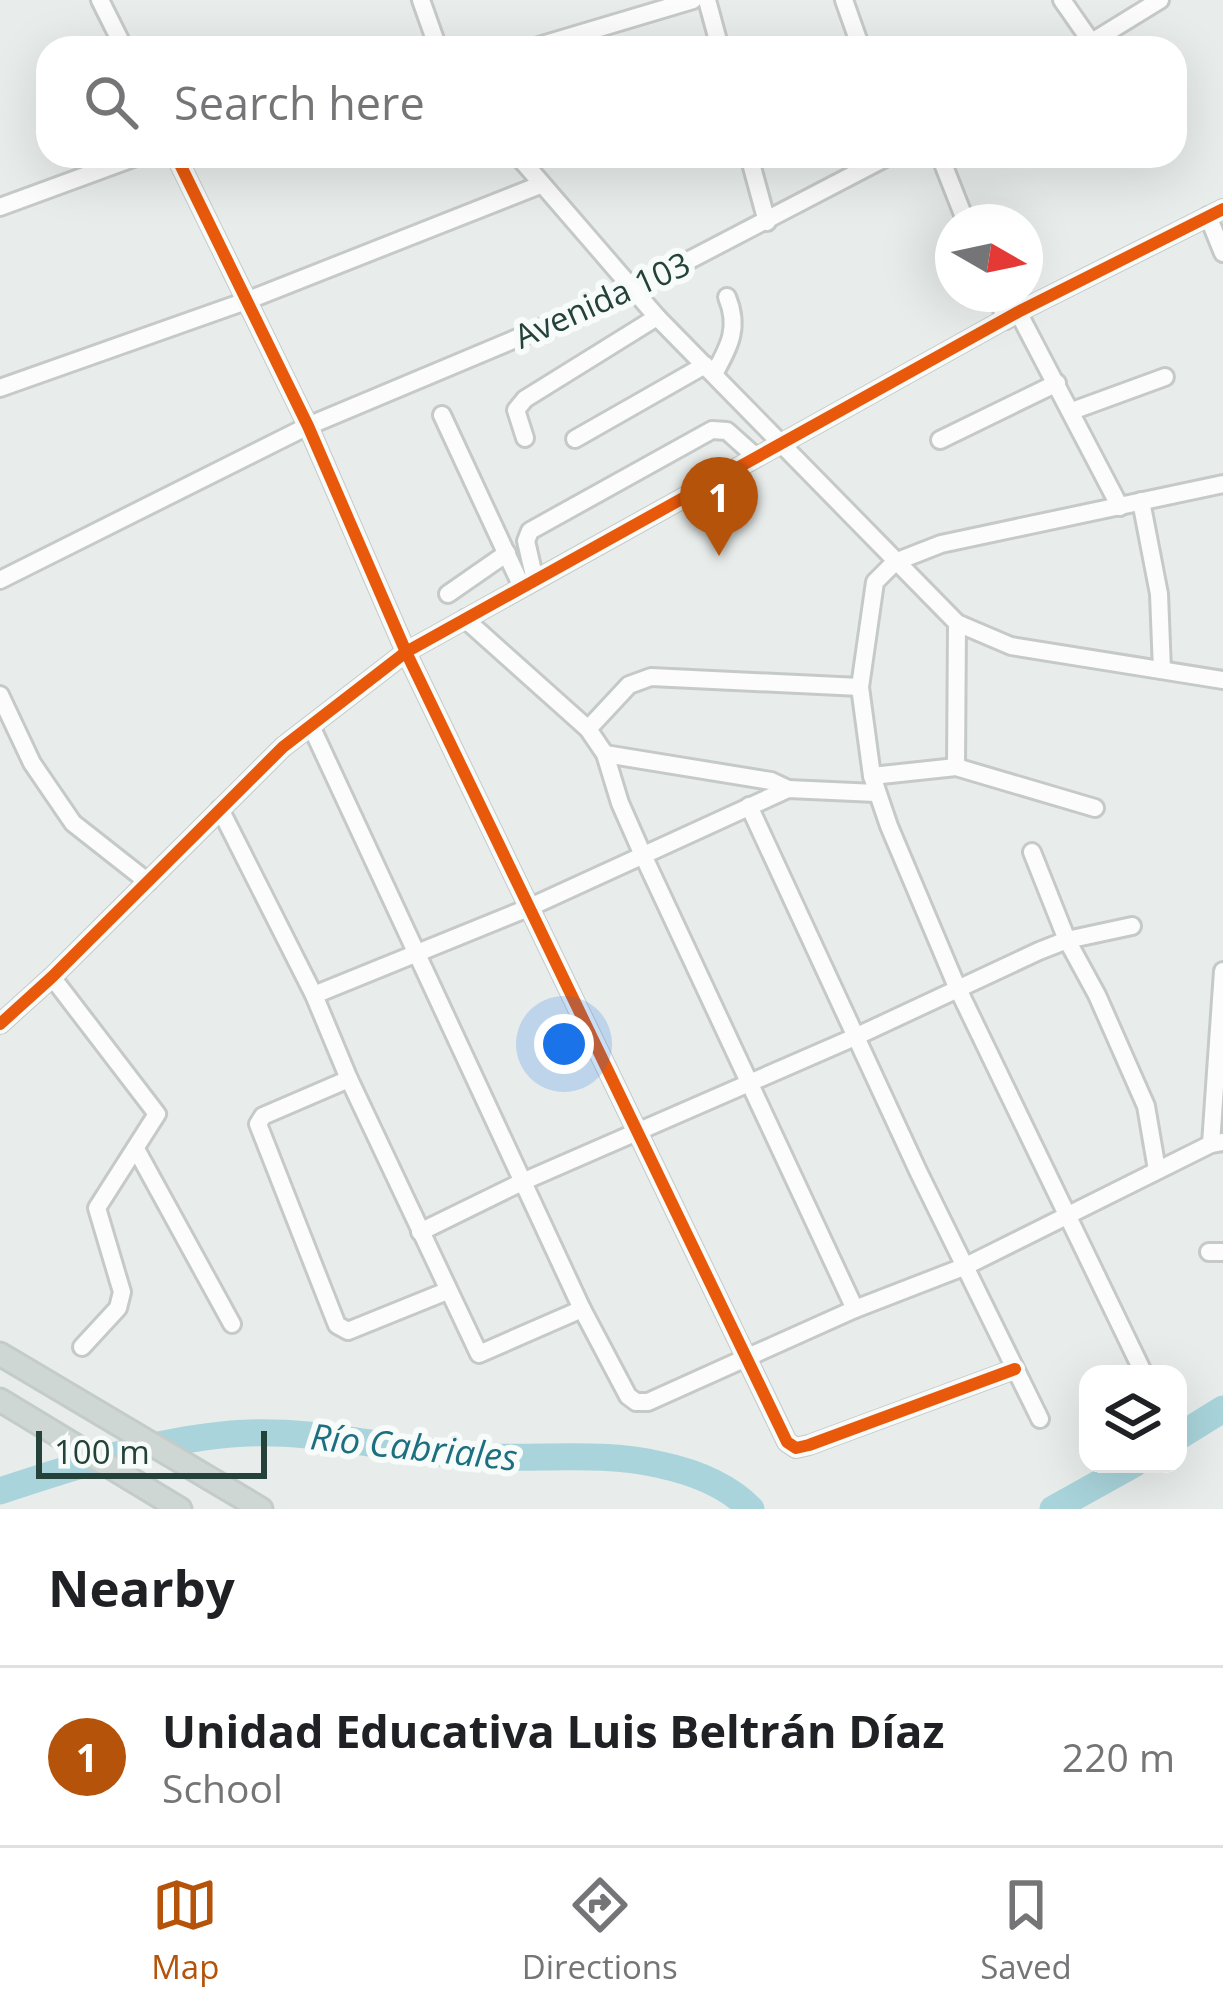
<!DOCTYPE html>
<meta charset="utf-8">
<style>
body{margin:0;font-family:"Open Sans",sans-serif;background:#f6f6f6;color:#202124}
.controls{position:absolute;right:36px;bottom:36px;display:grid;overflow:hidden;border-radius:24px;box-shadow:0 12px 48px #0002}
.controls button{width:108px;height:108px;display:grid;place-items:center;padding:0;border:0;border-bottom:3px solid #e0e0e0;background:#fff;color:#202124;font:60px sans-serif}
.compass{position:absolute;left:935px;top:204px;width:108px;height:108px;border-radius:50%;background:#fff;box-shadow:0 12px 48px #0002;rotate:99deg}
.scale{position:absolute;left:36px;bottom:30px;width:231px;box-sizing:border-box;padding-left:12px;border:6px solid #24423a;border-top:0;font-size:33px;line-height:42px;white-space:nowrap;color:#24423a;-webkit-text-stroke:9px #f7fbf9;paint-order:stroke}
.you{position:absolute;left:564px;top:1044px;width:42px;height:42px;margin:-30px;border:9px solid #fff;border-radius:50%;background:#1a73e8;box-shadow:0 0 0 18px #1a73e833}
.badge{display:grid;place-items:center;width:78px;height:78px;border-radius:50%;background:#b45309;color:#fff;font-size:39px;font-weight:700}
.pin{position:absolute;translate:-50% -99px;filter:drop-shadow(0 3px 6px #0008)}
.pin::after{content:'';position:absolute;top:63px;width:42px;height:36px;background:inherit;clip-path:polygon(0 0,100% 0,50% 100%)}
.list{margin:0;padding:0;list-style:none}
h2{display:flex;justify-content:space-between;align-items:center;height:156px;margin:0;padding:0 48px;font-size:51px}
h2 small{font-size:39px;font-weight:400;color:#757577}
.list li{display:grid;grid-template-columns:78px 1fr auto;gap:36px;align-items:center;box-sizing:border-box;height:180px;padding:0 48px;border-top:3px solid #e0e0e0}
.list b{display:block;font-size:45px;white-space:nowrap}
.list p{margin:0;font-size:39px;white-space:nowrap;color:#757577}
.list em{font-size:39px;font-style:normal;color:#757577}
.icon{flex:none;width:66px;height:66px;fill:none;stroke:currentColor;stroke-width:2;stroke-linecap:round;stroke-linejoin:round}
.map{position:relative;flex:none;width:1223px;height:1509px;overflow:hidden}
.search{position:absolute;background:#fff;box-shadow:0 12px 48px #0002;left:36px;right:36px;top:36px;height:132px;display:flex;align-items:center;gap:30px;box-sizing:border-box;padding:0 42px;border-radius:36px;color:#757577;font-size:45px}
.sheet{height:336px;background:#fff}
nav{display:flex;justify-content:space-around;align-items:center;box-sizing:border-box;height:168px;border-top:3px solid #e0e0e0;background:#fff;font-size:33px;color:#757577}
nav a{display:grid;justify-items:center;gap:6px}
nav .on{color:#b45309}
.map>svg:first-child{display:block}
</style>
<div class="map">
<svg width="1223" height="1509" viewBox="0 0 1223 1509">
<rect width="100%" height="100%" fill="#e8edeb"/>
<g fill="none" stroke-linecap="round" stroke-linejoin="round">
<!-- river -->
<g stroke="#a9d4db" stroke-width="27">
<polyline points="1178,1437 1223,1409"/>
<path d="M 0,1491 C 75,1466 152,1441 231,1434 C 311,1427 390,1450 469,1456 C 532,1461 599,1450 661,1465 C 694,1472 727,1485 751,1509"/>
<polyline points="1053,1509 1134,1464"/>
</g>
<!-- minor casing -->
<g stroke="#c5cac8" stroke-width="22">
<g id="minor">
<polyline points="100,0 124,48"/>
<polyline points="421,0 438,48"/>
<polyline points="707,0 720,48"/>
<polyline points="844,0 861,48"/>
<polyline points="1062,0 1092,43"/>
<polyline points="532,48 693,0"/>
<polyline points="1082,48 1160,0"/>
<polyline points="176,156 308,426 406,652 787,1442 796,1448 809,1445 1015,1369"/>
<polyline points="518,156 657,317 957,623 1011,646 1223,680"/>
<polyline points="749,156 767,222"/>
<polyline points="940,156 966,222"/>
<polyline points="0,207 139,156"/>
<polyline points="1208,216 1223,253"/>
<polyline points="996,294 1006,320"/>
<polyline points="1018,312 1120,507"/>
<path d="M 714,374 C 729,347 740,328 727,297"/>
<polyline points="0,388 246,301 540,185"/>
<polyline points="1072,411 1165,377"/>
<polyline points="442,415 522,587"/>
<polyline points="525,438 516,410 525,399 657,317"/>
<polyline points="575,439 705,365"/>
<polyline points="940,440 1057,383"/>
<polyline points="1141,501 1159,594 1162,670"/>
<polyline points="0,580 308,426 632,290 889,156"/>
<polyline points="535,580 526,541 530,531 712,430 727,431 756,457"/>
<polyline points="448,594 507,553"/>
<polyline points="465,619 588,729 605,754 620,803 642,853 855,1309"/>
<polyline points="0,695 32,763 73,823 148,882"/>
<polyline points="311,726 582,1309 628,1396 636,1402 648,1402 855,1309 966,1266 1211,1144 1223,1142"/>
<polyline points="588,729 629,685 651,677 860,687"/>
<polyline points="605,754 771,781 788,789"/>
<polyline points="956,767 957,623"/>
<polyline points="872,776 956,767 1095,808"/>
<polyline points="749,806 919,1173 1040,1419"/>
<polyline points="220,809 314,995 349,1079 479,1354 582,1309"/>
<polyline points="1032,852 1067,940 1097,995 1146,1106 1157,1170"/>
<polyline points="52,977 157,1114 97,1208 122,1292 118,1308 82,1347"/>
<polyline points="314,995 528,908 788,789 876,793"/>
<polyline points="0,1024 52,977 283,747 406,652 1018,312 1223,209"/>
<polyline points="349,1079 263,1116 258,1124 337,1325 348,1331 447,1291"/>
<polyline points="1211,1144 1223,971"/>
<polyline points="136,1149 232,1324"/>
<polyline points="420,1232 522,1182 855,1037 1039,951 1067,940 1132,926"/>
<polyline points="1209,1252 1223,1252"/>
<polyline points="1144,1374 957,987 889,826 872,776 860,687 875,582 895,562 941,544 1223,484"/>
</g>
</g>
<!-- major casing -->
<g stroke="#c3ccc9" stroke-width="27">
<g id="major">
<polyline points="0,1354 261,1509"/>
<polyline points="0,1400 180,1509"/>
</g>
</g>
<!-- minor -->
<use href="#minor" stroke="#fcfcfc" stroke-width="16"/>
<!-- major -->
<use href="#major" stroke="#cfd7d5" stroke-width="21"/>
<!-- cycleway casing -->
<g stroke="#f7fbf9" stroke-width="20">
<g id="cycleway">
<polyline points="176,156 308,426 406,652 787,1442 796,1448 809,1445 1015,1369"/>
<polyline points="0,1024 52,977 283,747 406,652 1018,312 1223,209"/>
</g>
</g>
<!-- cycleway -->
<use href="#cycleway" stroke="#e8590c" stroke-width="12"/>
</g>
<g text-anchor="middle" stroke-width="12" stroke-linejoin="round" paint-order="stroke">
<!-- street labels -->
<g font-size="33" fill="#24423a" stroke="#f7fbf9">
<text transform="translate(602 300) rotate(-24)" y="12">Avenida 103</text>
</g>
<!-- water labels -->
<g font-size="36" font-style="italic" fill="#1c6f80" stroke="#f7fbf9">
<text transform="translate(414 1447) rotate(6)" y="13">Río Cabriales</text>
</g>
</g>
</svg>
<div class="controls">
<button><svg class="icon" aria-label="layers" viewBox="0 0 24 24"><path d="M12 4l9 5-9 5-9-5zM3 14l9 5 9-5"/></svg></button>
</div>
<svg class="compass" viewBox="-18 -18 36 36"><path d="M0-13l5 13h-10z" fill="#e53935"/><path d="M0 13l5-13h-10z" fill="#757577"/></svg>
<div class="scale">100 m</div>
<div class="you"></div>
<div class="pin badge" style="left:719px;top:556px">1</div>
<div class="search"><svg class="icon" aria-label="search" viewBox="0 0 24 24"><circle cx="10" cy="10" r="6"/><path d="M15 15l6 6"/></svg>Search here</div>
</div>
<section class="sheet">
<h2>Nearby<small></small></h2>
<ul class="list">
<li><span class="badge">1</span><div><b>Unidad Educativa Luis Beltrán Díaz</b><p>School</p></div><em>220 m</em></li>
</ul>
</section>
<nav>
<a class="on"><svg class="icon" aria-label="map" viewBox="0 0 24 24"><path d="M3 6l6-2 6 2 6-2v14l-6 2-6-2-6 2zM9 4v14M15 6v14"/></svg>Map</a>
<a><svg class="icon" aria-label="directions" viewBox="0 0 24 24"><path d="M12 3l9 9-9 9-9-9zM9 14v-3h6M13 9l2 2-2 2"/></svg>Directions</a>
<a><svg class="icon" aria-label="saved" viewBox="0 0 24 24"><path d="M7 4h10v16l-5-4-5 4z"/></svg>Saved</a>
</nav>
